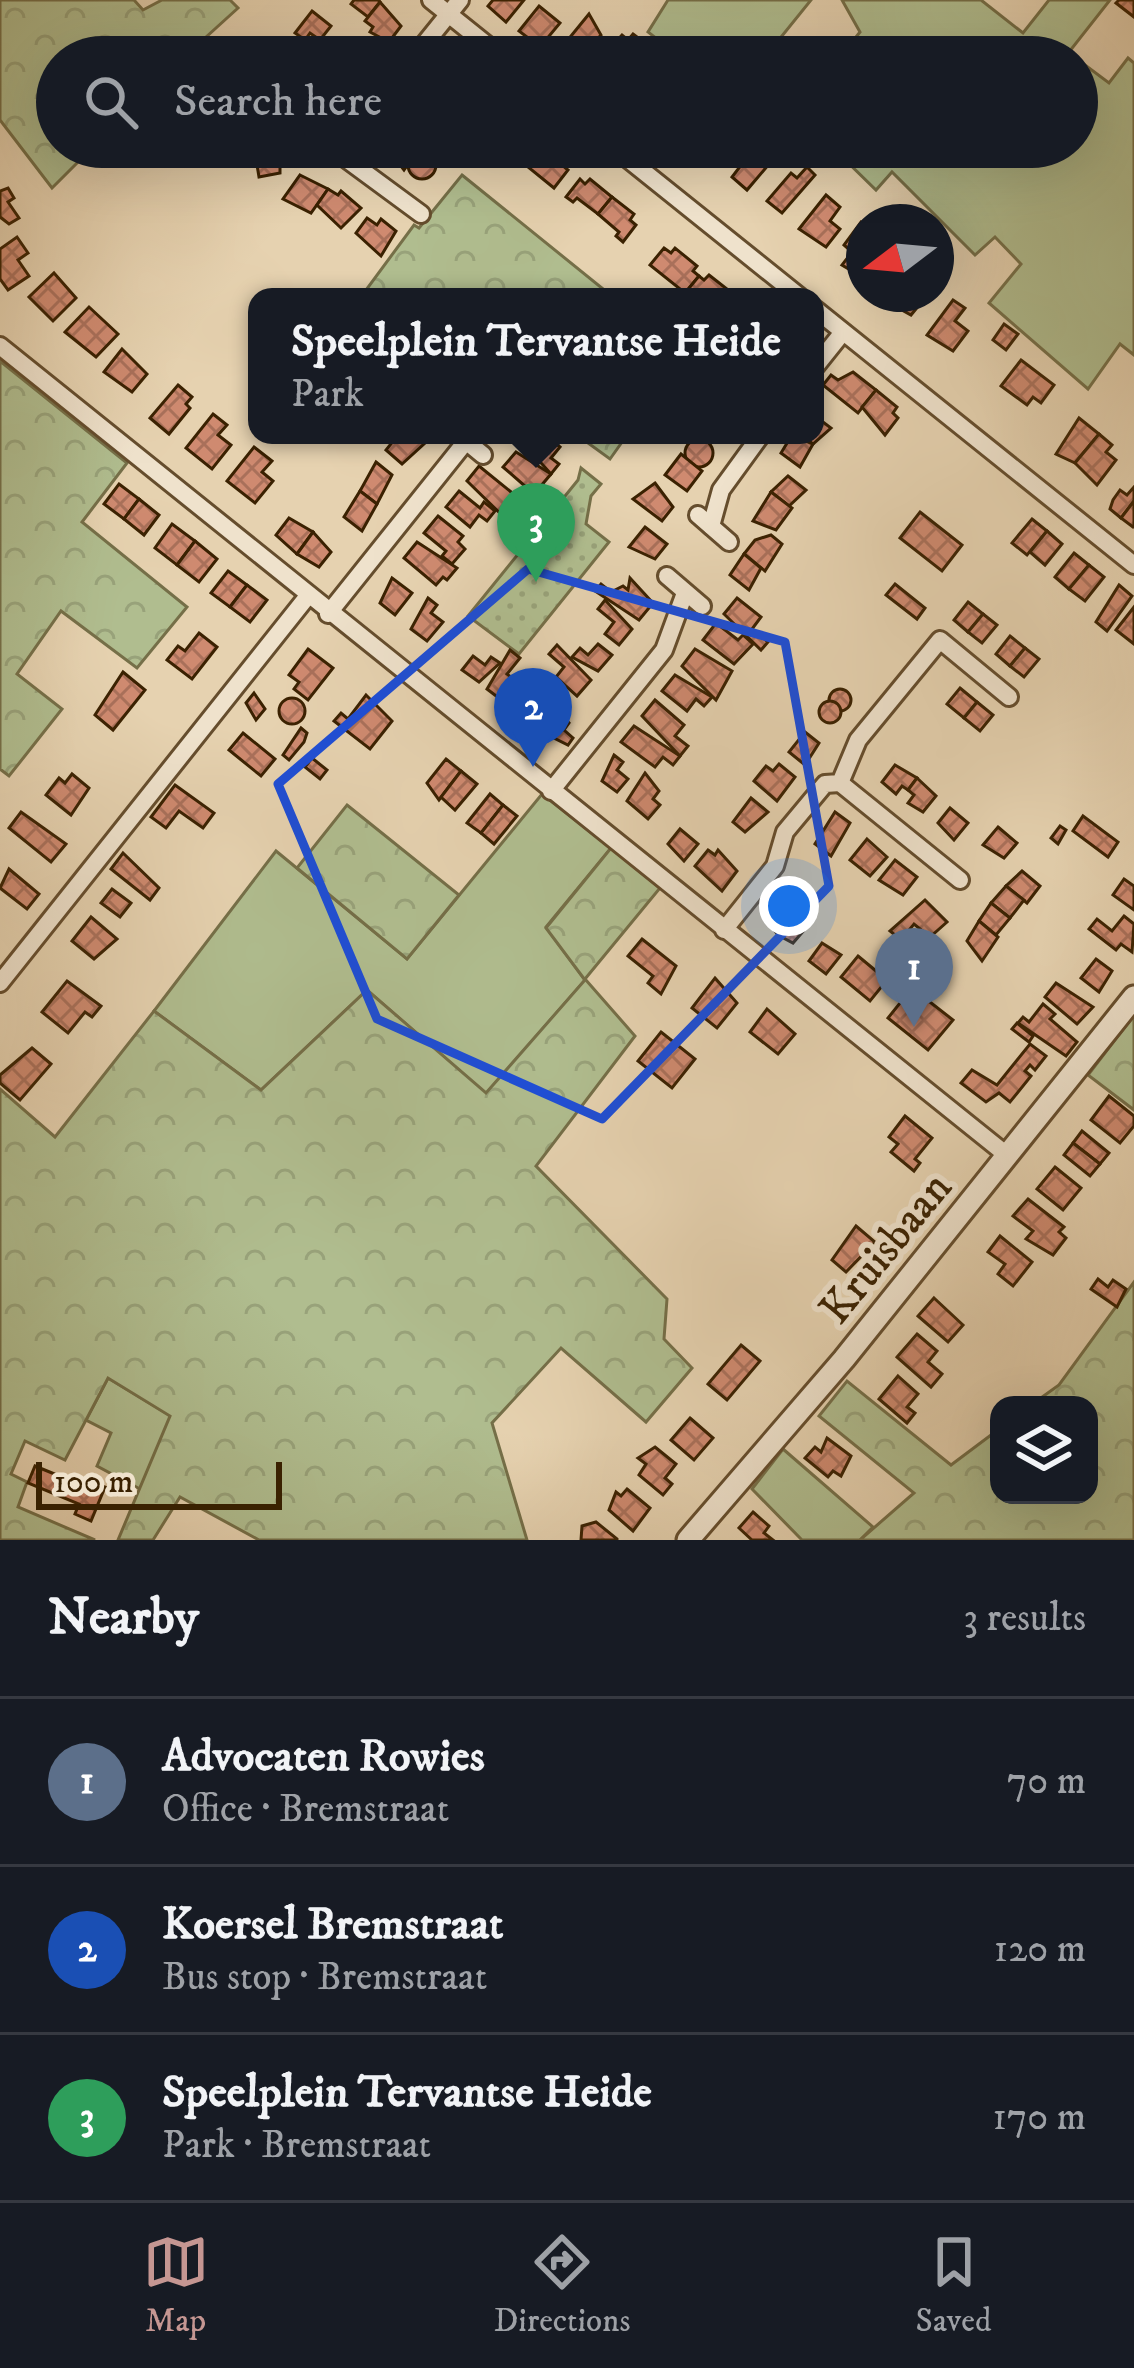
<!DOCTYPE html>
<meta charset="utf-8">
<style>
body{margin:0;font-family:"IM FELL DW Pica",serif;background:#20242c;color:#f1f3f6}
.controls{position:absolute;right:36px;bottom:36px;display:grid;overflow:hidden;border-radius:24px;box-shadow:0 12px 48px #0002}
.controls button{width:108px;height:108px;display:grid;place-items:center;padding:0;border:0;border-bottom:3px solid #363941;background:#171b24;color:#f1f3f6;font:60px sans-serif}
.compass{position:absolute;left:846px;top:204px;width:108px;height:108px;border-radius:50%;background:#171b24;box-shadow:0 12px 48px #0002;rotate:254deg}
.scale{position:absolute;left:36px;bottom:30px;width:246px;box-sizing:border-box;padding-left:12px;border:6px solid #3a2101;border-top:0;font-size:33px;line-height:42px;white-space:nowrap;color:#3a2101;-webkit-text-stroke:9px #efe2cc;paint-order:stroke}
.you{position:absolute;left:789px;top:906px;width:42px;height:42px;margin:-30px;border:9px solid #fff;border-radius:50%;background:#1a73e8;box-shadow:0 0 0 18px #1a73e833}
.badge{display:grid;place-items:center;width:78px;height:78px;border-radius:50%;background:#c59692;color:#fff;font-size:39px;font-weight:700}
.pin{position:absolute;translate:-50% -99px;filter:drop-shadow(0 3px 6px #0008)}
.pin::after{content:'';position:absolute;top:63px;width:42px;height:36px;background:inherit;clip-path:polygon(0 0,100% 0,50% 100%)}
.popup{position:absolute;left:248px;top:288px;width:576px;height:156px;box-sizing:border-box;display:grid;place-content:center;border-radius:24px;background:#171b24;filter:drop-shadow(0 3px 9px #0005);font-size:39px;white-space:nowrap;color:#9ea1a6}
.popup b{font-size:45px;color:#f1f3f6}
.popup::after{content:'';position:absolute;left:50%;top:100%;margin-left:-24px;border:24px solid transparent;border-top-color:#171b24}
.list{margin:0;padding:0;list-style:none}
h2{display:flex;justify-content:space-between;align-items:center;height:156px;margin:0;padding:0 48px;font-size:51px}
h2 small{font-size:39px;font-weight:400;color:#9ea1a6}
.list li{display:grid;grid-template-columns:78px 1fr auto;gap:36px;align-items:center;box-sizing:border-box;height:168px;padding:0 48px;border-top:3px solid #363941}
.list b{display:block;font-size:45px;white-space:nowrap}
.list p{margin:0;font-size:39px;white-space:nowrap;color:#9ea1a6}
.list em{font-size:39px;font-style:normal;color:#9ea1a6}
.icon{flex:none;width:66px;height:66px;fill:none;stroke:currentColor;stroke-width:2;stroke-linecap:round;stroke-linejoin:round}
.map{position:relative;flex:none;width:1134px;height:1540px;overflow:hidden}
.search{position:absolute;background:#171b24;box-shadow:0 12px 48px #0002;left:36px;right:36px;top:36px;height:132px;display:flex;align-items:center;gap:30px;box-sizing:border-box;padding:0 42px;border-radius:66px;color:#9ea1a6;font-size:45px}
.sheet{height:660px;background:#171b24}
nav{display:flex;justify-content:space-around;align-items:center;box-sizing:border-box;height:168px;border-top:3px solid #363941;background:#171b24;font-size:33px;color:#9ea1a6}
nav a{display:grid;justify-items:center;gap:6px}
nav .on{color:#c59692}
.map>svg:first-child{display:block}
</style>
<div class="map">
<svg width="1134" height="1540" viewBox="0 0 1134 1540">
<defs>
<pattern id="forest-crowns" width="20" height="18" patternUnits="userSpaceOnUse" patternTransform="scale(3)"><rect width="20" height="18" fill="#b0bd8f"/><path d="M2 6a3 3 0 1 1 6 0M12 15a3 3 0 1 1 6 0" fill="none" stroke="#98a27a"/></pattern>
<pattern id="park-dots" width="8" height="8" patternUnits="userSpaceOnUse" patternTransform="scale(3)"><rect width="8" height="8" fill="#b0bd8f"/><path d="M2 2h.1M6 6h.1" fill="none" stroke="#98a27a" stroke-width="1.8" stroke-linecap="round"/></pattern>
<pattern id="building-cross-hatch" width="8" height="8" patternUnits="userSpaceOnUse" patternTransform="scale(3)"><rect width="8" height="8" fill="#cf8a70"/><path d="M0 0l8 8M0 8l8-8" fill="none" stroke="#a9705a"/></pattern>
</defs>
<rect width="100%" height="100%" fill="#e6d2b0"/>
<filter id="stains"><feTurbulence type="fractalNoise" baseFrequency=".00167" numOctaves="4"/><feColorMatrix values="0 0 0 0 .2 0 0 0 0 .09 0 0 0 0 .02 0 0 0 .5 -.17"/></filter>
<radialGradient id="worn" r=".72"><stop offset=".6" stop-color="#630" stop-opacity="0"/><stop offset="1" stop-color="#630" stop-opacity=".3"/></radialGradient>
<!-- green -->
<g fill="#b0bd8f" stroke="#756f48" stroke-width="3">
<polygon points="668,0 811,0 765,57 680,57 648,32"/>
<polygon points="842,0 981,0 1023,33 1049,0 1110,0 1069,52 1075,57 840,57 860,32"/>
<polygon points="1128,58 1134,63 1134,355 1120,344 1088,389 989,303 1021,264 995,237 975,255 892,172 876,190 832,147 1077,147 1077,59 1109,83"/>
<polygon points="542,794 611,848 546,927 585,980 486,1094 367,990 261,1090 154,1011 276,851 407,959"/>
<polygon points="108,1378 171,1416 140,1489 97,1466 111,1433 86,1420"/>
<polygon points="783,1449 873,1527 860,1540 802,1540 752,1489"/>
</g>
<!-- forest -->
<g fill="url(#forest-crowns)" stroke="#756f48" stroke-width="3">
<polygon points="0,0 134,0 143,10 162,0 230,0 238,8 184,57 57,57 57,147 93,147 52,188 0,120"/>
<polygon points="462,175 613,297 374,297 366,290 414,225 419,228"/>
<polygon points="0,361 127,463 82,522 187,607 137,668 61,611 17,674 62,709 9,776 0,769"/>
<polygon points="577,435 627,435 610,459"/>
<polygon points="347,805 459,895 407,959 297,868"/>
<polygon points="611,848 660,888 585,979 635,1036 536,1166 667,1299 664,1339 692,1368 646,1422 561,1348 492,1423 527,1540 259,1540 180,1497 153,1540 118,1540 170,1416 108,1378 65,1460 25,1441 11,1474 27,1482 18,1507 95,1540 0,1540 0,1089 55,1137 154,1011 261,1090 367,990 486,1093 585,980 546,928"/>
<polygon points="1134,1015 1134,1110 1088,1075"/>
<polygon points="1134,1282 1134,1540 860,1540 914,1493 819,1416 847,1381 951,1465 999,1429 999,1495 1089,1495 1089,1405 1031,1405 1059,1385"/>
</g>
<!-- park -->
<polygon fill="url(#park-dots)" stroke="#756f48" stroke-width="3" points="581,468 601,484 591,496 586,524 609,542 519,654 468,616 578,480"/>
<!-- building -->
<g fill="url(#building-cross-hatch)" stroke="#3a2101" stroke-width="3">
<polygon points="354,0 378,0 380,2 368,17 351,4"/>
<polygon points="493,0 524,0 506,22 488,6"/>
<polygon points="1119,0 1134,0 1134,17 1116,3"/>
<polygon points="380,2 401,26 389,42 370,32 373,27 365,21"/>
<polygon points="539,6 560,23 540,47 519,31"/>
<polygon points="312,11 331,26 320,40 310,33 305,40 295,33"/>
<polygon points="589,14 601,35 581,57 574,57 562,47"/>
<polygon points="633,34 641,40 628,57 602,57 622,35 628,40"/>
<polygon points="254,147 280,147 280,173 259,177"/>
<polygon points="386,147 420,147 404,170"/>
<polygon points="514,147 540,147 530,160"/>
<polygon points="540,147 551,147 567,159 562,165 568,170 554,188 528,167"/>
<polygon points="699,147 727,147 715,162"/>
<polygon points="755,147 775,157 747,190 732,177"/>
<circle cx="422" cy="165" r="14"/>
<polygon points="807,167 815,175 782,213 767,201 791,173 797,178"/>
<polygon points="300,175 328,189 311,213 283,199"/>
<polygon points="580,179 585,184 590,179 612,197 598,214 577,198 573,202 566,197"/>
<polygon points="8,188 14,198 8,202 19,218 9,224 0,217 0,191"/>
<polygon points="328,189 338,195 341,191 361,208 341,228 317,205"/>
<polygon points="826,195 840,207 830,221 840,229 826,247 799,229"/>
<polygon points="612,197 634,214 630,220 636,225 623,242 616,236 619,232 598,214"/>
<polygon points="367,218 377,225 381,219 396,231 381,256 356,233"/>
<polygon points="861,222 864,224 864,278 842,265 852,252 844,245"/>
<polygon points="17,237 28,253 18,260 29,276 8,290 0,279 0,249"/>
<polygon points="664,248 671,253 675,248 697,266 693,271 699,276 685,293 650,265"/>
<polygon points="54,273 76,298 53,321 29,297"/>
<polygon points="709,275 732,293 729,297 685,293 699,276 704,280"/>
<polygon points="889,294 920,294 925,298 911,315 884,300"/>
<polygon points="953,300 965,308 955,321 968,331 953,351 927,335"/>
<polygon points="89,307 118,334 96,357 65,332"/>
<polygon points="1004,324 1018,334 1006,350 993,340"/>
<polygon points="122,349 147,374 132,392 104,372"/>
<polygon points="1021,360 1054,385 1041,403 1033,397 1027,405 1001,386"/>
<polygon points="853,372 876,390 858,413 823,385 831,375 838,380"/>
<polygon points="178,385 192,397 186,404 190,408 169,434 150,418"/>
<polygon points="876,390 897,407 893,413 898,418 885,435 862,407"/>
<polygon points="213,414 227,425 218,435 231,445 212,469 186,448"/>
<polygon points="815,416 831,428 813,444 801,435 815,435"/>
<polygon points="1079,418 1099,434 1075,463 1056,454"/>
<polygon points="1099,434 1112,445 1106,452 1116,460 1097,485 1075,463"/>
<polygon points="398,435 416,435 425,443 402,464 386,450"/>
<polygon points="529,435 546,435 560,447 551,458 559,464 551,474 523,443"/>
<polygon points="792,435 813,444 800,467 781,453"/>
<circle cx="699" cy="453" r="14"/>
<polygon points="254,447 272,461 262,472 273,481 255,503 227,481"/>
<polygon points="516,452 551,474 534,494 503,467"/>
<polygon points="681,454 702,471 687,491 665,475"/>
<polygon points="376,462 392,475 377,504 360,491"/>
<polygon points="479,466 516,496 507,507 518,516 511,524 467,481"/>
<polygon points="788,476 806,490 789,506 771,492"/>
<polygon points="655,483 673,507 662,521 633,499"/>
<polygon points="119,484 139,499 124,519 104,504"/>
<polygon points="1134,487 1134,501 1121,518 1110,509 1113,500 1120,490 1127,495"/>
<polygon points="360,491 377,504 362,531 344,517"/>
<polygon points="459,491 480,508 484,502 495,511 487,521 479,515 470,527 446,507"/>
<polygon points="771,492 792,508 776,530 753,521"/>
<polygon points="139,499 159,515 144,535 124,519"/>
<polygon points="1134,501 1134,526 1133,527 1121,518"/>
<polygon points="920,512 962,545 942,571 900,538"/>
<polygon points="438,516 463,536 458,542 465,549 452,564 442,556 446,551 424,533"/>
<polygon points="289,518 313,532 297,554 276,535"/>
<polygon points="1032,519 1047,531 1027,555 1012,543"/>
<polygon points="172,524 195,541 177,565 155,548"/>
<polygon points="645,527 667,544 655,559 629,547"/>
<polygon points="1047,531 1062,544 1045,565 1030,552"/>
<polygon points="313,532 331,552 319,567 297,554"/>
<polygon points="771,535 782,544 765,571 744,554 755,540"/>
<polygon points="195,541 217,559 199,582 177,565"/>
<polygon points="417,542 457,568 447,580 443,577 436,585 404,558"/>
<polygon points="1074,553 1089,565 1069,589 1055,577"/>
<polygon points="744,554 761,568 749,590 730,575"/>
<polygon points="1089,565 1104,577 1085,601 1069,589"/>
<polygon points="228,571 247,585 230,607 211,593"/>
<polygon points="392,578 412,593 395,615 380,603"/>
<polygon points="630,578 653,603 639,620 595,591 601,584 611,592 623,586 628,590"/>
<polygon points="895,584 925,608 917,619 886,595"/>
<polygon points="247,585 267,600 250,622 230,607"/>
<polygon points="1119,585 1132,596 1107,631 1096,622"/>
<polygon points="428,598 437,605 431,613 443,622 427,641 411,629"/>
<polygon points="737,598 761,617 752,629 768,642 761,650 724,614"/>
<polygon points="605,600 632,629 619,645 605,634 614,622 598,609"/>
<polygon points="968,602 983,614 968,632 954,620"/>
<polygon points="1134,607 1134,644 1116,630"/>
<polygon points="983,614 997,625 982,643 968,632"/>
<polygon points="716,623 738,640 743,635 753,644 734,664 703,640"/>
<polygon points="199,633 217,647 192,679 167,660 178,646 185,651"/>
<polygon points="1010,636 1025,648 1010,666 996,654"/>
<polygon points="598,644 612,655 598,671 572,657 580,648 588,655"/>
<polygon points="557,645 591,680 577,696 556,677 564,667 549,654"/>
<polygon points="1025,648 1039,659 1024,677 1010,666"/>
<polygon points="308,649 333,668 308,700 294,689 299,682 289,675"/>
<polygon points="695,649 732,671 716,700 682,666"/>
<polygon points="510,650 520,658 507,674 519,683 504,702 487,689"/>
<polygon points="473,656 485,665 491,657 500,663 479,682 462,670"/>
<polygon points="123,672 145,690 113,730 95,715"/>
<polygon points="675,675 712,697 704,706 696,699 687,711 662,691"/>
<polygon points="960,688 977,702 964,718 947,704"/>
<circle cx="840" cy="700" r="11"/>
<polygon points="254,693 265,709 256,720 246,703"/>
<polygon points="366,695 392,721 370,749 334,721 341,713 348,719"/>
<polygon points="524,696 536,705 542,698 551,704 530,724 514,710"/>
<circle cx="292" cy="711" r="13"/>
<polygon points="655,700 684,725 675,736 688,746 680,756 642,716"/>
<circle cx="830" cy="712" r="11"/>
<polygon points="977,702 993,715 980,731 964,718"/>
<polygon points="551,704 569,723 564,730 573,738 568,745 540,731"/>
<polygon points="634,726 680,756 673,765 663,757 655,767 621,742"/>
<polygon points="301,728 307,733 304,742 289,760 283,755"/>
<polygon points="805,732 819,743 805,765 789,752"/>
<polygon points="243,733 275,759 261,776 229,750"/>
<polygon points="614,755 623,762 617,770 628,779 617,792 602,781"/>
<polygon points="312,758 327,770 320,779 305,767"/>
<polygon points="446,759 461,771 439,800 427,783"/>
<polygon points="779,764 795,777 777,801 754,781 766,766 773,771"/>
<polygon points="895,765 917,778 908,790 902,786 896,794 882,782"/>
<polygon points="461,771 477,784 455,810 441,797"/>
<polygon points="645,773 659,791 653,799 660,805 648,819 627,801"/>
<polygon points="72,774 89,788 71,815 46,795 59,778 65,783"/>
<polygon points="917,778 936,796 923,812 908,803 914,795 908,790"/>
<polygon points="175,785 214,813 203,828 179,811 166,828 151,817"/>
<polygon points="490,794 503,805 481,833 467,823"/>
<polygon points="751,798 768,812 745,832 733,822"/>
<polygon points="503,805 517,816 494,844 481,833"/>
<polygon points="950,808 968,823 954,840 938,823"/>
<polygon points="21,812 66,844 51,862 9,828"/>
<polygon points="835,812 850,823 831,856 815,844"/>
<polygon points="1083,816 1118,842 1108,857 1073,831"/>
<polygon points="1060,826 1066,830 1058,844 1051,838"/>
<polygon points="998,827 1017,843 1004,858 983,845"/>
<polygon points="680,829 698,844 684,861 668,844"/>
<polygon points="867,839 887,857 870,876 850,860"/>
<polygon points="708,850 715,855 718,850 737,871 722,891 695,866"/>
<polygon points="123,853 159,888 150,900 111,869"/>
<polygon points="895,860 917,877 903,895 879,880"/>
<polygon points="9,869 39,894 27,909 0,888"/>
<polygon points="1022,871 1040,886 1027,903 1006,886"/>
<polygon points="1124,879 1134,886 1134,910 1113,895"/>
<polygon points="1006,886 1024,900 1010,918 991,903"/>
<polygon points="112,889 131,903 120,917 101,903"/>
<polygon points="925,900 947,922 930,937 914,924 901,940 890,931"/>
<polygon points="991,903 1010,918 996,935 979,921"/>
<polygon points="779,906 795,915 778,935 767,921"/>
<polygon points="795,915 806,928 793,943 778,935"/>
<polygon points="1124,916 1134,924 1132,952 1121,944 1116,950 1089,929 1097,919 1112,931"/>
<polygon points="91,917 117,939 94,959 72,941"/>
<polygon points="979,921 998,937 982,961 967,941"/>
<polygon points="642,939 676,966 661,994 648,983 653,976 628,956"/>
<polygon points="822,943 841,955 826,974 809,961"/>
<polygon points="858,956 887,980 870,1001 841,977"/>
<polygon points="1096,959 1112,971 1099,992 1081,978"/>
<polygon points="715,978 737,1003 717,1028 692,1008"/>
<polygon points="67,981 101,1006 92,1017 85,1012 68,1033 42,1012"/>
<polygon points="1056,983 1093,1007 1077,1024 1045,997"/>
<polygon points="912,988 953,1020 928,1050 888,1018"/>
<polygon points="1043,1004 1055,1014 1050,1019 1077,1042 1066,1056 1018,1023 1023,1017 1029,1022"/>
<polygon points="767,1009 795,1034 778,1054 750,1032"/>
<polygon points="1017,1023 1033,1036 1029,1042 1012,1029"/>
<polygon points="661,1032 695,1059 672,1088 638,1061"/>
<polygon points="1030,1044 1046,1056 1035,1070 1030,1065 1025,1071 1031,1076 1010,1102 999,1093 986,1102 961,1083 972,1070 997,1085"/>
<polygon points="32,1048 51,1064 20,1100 0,1083 0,1075"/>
<polygon points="1109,1096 1134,1116 1134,1126 1120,1143 1091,1120"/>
<polygon points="905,1116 932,1138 915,1159 920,1163 914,1171 891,1152 898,1144 889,1137"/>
<polygon points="1082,1131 1109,1153 1100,1164 1073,1143"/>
<polygon points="1073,1143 1100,1164 1090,1176 1064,1155"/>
<polygon points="1055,1167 1081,1188 1063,1210 1037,1189"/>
<polygon points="1028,1199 1064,1227 1059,1232 1066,1238 1053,1255 1026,1239 1033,1231 1013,1216"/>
<polygon points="856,1226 875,1242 846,1272 832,1260"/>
<polygon points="1000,1236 1032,1262 1013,1286 998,1274 1005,1264 988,1252"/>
<polygon points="1098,1279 1108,1287 1113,1280 1126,1289 1117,1307 1091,1289"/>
<polygon points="934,1298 963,1325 948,1342 918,1316"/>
<polygon points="917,1334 937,1351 928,1362 942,1374 931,1387 897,1357"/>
<polygon points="741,1345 760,1361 727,1400 708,1384"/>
<polygon points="898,1376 918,1394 907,1407 915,1413 907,1423 879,1399"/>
<polygon points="690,1418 713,1438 694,1460 671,1440"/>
<polygon points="827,1438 851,1456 841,1476 833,1471 828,1477 805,1458 815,1447 821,1452"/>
<polygon points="655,1447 676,1464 665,1478 672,1484 663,1495 639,1475 646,1464 638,1458"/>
<polygon points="35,1466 91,1489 93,1482 105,1487 91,1521 75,1514 79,1504 28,1483"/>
<polygon points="627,1489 650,1508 633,1531 609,1510 616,1492 621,1496"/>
<polygon points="753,1512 769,1526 764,1533 773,1540 752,1540 739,1528"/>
<polygon points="596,1522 617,1539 617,1540 581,1540 582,1526"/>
</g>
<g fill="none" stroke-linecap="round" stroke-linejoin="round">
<!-- minor casing -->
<g stroke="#654d2d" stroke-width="22">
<g id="minor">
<polyline points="431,0 502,57"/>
<polyline points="414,57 460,0"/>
<polyline points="330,147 421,214"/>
<polyline points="613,147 800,297"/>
<polyline points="815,309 1134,565"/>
<polyline points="0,346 1008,1156"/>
<polyline points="815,367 843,332"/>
<polyline points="466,441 483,455"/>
<polyline points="698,515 729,542"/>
<polyline points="711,526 721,490 761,435"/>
<polyline points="667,576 702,606"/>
<polyline points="328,614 471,435"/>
<polyline points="840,783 960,880"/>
<polyline points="551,791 664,650 685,593"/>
<polyline points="724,930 775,866 785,832 825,784 840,783 858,740 940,640 1009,697"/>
<polyline points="0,983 307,597"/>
</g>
</g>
<!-- tertiary casing -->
<g stroke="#654d2d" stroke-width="27">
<polyline id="tertiary" points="688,1540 844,1359 1134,997"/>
</g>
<!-- minor -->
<use href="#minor" stroke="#efe2cc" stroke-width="16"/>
<!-- tertiary -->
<use href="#tertiary" stroke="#efe2cc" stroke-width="21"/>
</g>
<!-- marked area -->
<path fill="none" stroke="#1d4ed8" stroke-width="9" stroke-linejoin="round" d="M 528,569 L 785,642 L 829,886 L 602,1119 L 377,1019 L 278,784 Z"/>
<g text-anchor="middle" stroke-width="12" stroke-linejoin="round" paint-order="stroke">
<!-- street labels -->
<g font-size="45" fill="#3a2101" stroke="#efe2cc">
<text transform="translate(884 1247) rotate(-51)" y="16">Kruisbaan</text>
</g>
</g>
<rect width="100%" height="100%" filter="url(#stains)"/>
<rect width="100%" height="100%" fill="url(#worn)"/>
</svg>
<div class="controls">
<button><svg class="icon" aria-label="layers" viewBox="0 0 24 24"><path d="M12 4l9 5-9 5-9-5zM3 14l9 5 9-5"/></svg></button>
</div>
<svg class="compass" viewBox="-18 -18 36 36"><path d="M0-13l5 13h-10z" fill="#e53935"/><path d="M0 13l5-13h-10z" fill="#9ea1a6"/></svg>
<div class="scale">100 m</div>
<div class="you"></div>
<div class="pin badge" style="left:914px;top:1027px;background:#5c6f8a">1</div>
<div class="pin badge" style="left:533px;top:767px;background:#1a4fb4">2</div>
<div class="pin badge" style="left:536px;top:582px;background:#2e9e5b">3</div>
<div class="popup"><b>Speelplein Tervantse Heide</b>Park</div>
<div class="search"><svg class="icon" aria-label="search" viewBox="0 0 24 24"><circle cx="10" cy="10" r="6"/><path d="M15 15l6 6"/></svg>Search here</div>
</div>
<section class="sheet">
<h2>Nearby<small>3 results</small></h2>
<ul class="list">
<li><span class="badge" style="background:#5c6f8a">1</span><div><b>Advocaten Rowies</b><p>Office · Bremstraat</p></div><em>70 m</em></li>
<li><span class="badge" style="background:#1a4fb4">2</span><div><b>Koersel Bremstraat</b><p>Bus stop · Bremstraat</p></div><em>120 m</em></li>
<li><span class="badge" style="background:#2e9e5b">3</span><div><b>Speelplein Tervantse Heide</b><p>Park · Bremstraat</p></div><em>170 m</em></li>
</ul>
</section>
<nav>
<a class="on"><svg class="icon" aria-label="map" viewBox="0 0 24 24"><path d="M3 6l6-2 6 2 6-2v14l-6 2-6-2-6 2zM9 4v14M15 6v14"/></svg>Map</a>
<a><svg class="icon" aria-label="directions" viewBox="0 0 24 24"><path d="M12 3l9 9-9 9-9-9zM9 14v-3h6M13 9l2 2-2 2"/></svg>Directions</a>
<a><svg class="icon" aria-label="saved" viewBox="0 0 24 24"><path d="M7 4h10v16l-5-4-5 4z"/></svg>Saved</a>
</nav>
